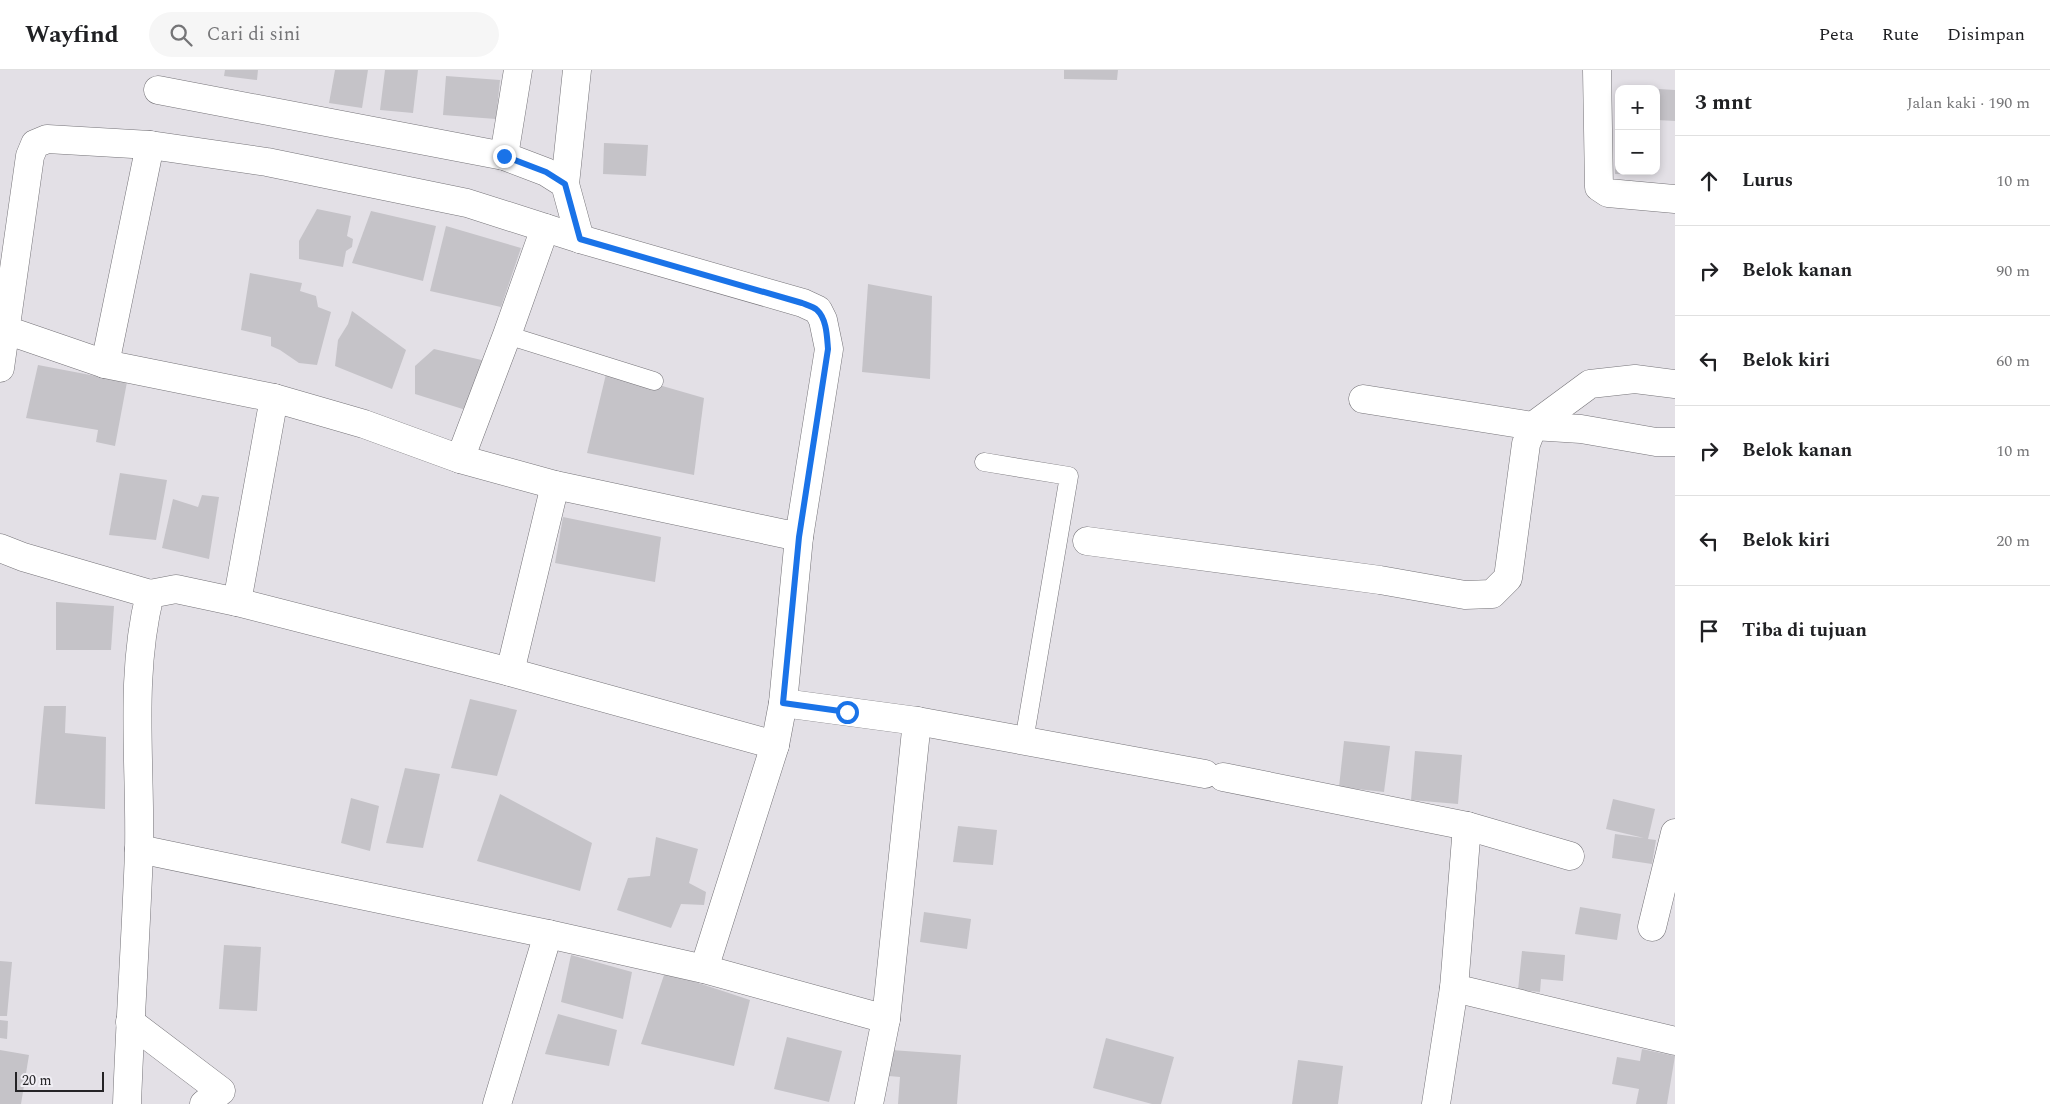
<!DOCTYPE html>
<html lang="id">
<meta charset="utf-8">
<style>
body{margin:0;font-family:Spectral,serif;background:#f6f6f6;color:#202124}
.controls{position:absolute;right:15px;top:15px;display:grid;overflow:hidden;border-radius:10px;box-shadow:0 2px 8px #0003}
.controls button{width:45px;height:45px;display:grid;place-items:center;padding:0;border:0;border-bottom:1px solid #e0e0e0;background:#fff;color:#202124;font:25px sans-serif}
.scale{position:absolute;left:15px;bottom:12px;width:89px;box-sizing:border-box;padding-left:5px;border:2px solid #242325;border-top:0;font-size:14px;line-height:18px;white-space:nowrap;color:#242325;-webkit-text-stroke:4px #f0eef4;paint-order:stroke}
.stop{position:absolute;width:15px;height:15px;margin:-11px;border:4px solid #1a73e8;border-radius:50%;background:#fff}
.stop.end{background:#1a73e8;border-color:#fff;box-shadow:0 1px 5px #0008}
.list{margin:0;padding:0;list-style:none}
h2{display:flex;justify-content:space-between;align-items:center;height:65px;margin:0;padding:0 20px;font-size:21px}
h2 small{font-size:16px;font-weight:400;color:#757577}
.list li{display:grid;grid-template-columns:32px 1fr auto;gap:15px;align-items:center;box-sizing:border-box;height:90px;padding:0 20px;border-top:1px solid #e0e0e0}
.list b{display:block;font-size:19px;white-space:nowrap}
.list em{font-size:16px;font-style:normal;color:#757577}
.icon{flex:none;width:28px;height:28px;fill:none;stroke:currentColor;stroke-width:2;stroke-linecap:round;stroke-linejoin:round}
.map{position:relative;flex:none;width:1675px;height:1034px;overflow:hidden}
header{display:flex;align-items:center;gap:30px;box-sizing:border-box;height:70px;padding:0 25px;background:#fff;border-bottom:1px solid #e0e0e0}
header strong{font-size:24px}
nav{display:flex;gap:28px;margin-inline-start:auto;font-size:18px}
.search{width:350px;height:45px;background:#f6f6f6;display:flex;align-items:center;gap:12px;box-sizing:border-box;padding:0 18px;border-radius:28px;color:#757577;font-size:19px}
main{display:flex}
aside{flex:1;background:#fff}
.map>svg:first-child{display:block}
</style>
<header>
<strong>Wayfind</strong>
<div class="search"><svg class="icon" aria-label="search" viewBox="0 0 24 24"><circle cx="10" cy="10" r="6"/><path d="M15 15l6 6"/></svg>Cari di sini</div>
<nav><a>Peta</a><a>Rute</a><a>Disimpan</a></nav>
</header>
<main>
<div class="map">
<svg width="1675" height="1034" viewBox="0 0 1675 1034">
<rect width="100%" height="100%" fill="#e3e0e6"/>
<!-- building -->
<g fill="#c5c3c8">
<polygon points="225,0 258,0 257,10 224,6"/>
<polygon points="335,0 368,0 362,38 329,33"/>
<polygon points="385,0 418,0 413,43 380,40"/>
<polygon points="1064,0 1118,0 1117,10 1064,9"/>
<polygon points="446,6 500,10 496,49 443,45"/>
<polygon points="1659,19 1675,20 1675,51 1657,50"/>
<polygon points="1615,68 1619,68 1619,101 1654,101 1654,104 1615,104"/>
<polygon points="604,73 648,75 646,106 603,104"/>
<polygon points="317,139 351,146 347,166 353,169 352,177 346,181 343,197 299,189 299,171"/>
<polygon points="371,141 436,156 423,211 352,193"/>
<polygon points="446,156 521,178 501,237 430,221"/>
<polygon points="250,203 302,213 300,221 316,226 318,237 331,242 317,295 299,293 280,280 271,276 271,267 241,260"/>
<polygon points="868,214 932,226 930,309 862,302"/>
<polygon points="352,241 406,280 392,319 335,296 338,270 348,254"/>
<polygon points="434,279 486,291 469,341 415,324 415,296"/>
<polygon points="38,295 127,312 115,376 96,372 98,360 26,348"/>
<polygon points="607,300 704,328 694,405 587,383"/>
<polygon points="120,403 167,410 156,470 109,465"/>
<polygon points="202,425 219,427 209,489 162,478 173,429 198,437"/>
<polygon points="563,447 661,467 655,512 555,493"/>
<polygon points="56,532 114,536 111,580 56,580"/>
<polygon points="470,629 517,640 497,706 451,698"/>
<polygon points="44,636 66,636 65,663 106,667 105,739 35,734"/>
<polygon points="1344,671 1390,676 1384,722 1339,717"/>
<polygon points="1415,681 1462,685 1458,734 1411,730"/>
<polygon points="405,698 440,704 423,778 386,773"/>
<polygon points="500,724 592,773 580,821 477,791"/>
<polygon points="351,728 379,736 370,781 341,773"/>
<polygon points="1613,729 1655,739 1648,769 1656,770 1652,794 1612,788 1615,764 1644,768 1606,759"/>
<polygon points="958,756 997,760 993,795 953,792"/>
<polygon points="656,767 698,779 689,813 706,822 704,835 681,834 671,858 617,840 628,808 650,806"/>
<polygon points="1580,837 1621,844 1617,870 1575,864"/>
<polygon points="924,842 971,849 967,879 920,872"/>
<polygon points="224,875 261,877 257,941 219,939"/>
<polygon points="1522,881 1565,885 1563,911 1541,909 1540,922 1518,920"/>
<polygon points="571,885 632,902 623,949 561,932"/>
<polygon points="0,891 12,892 7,946 0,946"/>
<polygon points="665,902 750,930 734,996 641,974"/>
<polygon points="558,944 617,960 609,996 545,984"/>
<polygon points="0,950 8,951 7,969 0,968"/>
<polygon points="787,967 842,981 829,1032 774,1019"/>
<polygon points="1106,968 1174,987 1161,1034 1152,1034 1093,1018"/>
<polygon points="1642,979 1675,986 1667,1034 1636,1034 1639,1019 1612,1014 1617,987 1640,991"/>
<polygon points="0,980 29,985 21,1034 0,1034"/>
<polygon points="891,980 961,985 957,1034 898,1034 900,1007 889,1006"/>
<polygon points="1298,990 1343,996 1338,1034 1292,1034"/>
</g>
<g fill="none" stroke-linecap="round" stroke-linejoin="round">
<!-- lane casing -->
<g stroke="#757378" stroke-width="19">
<g id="lane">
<polyline points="507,265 654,311"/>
<polyline points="984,392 1069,406 1024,671"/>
</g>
</g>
<!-- street casing -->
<g stroke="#757378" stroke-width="29">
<g id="street">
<polyline points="1597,0 1599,117 1608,123 1675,129"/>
<polyline points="158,20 504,86 546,102 565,114 580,169"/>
<polyline points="504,86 518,0"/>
<polyline points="565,114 577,0"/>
<polyline points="105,294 150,75"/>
<polyline points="0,298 30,86 35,74 47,69 150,75 267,92 467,133 580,169 803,233 818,240 823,250 829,279 799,467 555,415 460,389 364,354 274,328 105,294 6,260"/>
<polyline points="1363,329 1533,356 1581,359 1656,372 1675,372"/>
<polyline points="460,389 507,265 545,158"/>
<polyline points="1087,471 1380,510 1465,525 1492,524 1508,508 1526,374 1533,356 1590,314 1635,309 1675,314"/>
<polyline points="0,478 23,487 150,524"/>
<polyline points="237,532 274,328"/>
<polyline points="510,602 555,415"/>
<polyline points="783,633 917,651 1205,704"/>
<polyline points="1223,707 1467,756 1570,786"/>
<polyline points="139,779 548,864 704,899 886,949 869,1034"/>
<polyline points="1652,857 1675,763"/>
<polyline points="704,899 775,675 783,633 799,467"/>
<polyline points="1454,918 1675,971"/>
<polyline points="886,949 917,651"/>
<polyline points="130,952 221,1021 204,1034"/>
<path d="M 127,1034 C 130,949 136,865 139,781 C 141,695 129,608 150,524 L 176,519 L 237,532 L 510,602 L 775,675"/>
<polyline points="497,1034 548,864"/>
<polyline points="1436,1034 1454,918 1467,756"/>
</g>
</g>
<!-- lane -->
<use href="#lane" stroke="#fff" stroke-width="18"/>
<!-- street -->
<use href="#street" stroke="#fff" stroke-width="28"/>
</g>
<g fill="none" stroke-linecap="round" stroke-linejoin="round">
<!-- route -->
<path stroke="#1a73e8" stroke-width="6" d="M 504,86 L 546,102 L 565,114 L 580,169 L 802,233 C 807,235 814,237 817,240 C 827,249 827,268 828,279 L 799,467 L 783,633 L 847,642"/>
</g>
</svg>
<div class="controls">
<button>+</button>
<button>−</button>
</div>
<div class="scale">20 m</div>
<div class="stop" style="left:847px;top:642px"></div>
<div class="stop end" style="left:504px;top:86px"></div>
</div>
<aside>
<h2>3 mnt<small>Jalan kaki · 190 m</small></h2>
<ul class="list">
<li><svg class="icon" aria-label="ahead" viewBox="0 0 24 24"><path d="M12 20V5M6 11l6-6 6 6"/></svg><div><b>Lurus</b></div><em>10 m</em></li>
<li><svg class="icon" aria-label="right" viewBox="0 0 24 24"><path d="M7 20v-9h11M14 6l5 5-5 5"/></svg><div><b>Belok kanan</b></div><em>90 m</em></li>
<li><svg class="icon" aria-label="left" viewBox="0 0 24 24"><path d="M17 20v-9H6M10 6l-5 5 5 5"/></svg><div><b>Belok kiri</b></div><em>60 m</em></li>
<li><svg class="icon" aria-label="right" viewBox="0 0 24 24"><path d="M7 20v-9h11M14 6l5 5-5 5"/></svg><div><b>Belok kanan</b></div><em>10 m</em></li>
<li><svg class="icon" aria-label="left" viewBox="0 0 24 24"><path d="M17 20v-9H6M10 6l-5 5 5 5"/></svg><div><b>Belok kiri</b></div><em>20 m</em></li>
<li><svg class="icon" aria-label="arrive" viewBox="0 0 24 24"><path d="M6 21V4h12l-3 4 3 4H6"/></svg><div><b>Tiba di tujuan</b></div></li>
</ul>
</aside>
</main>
